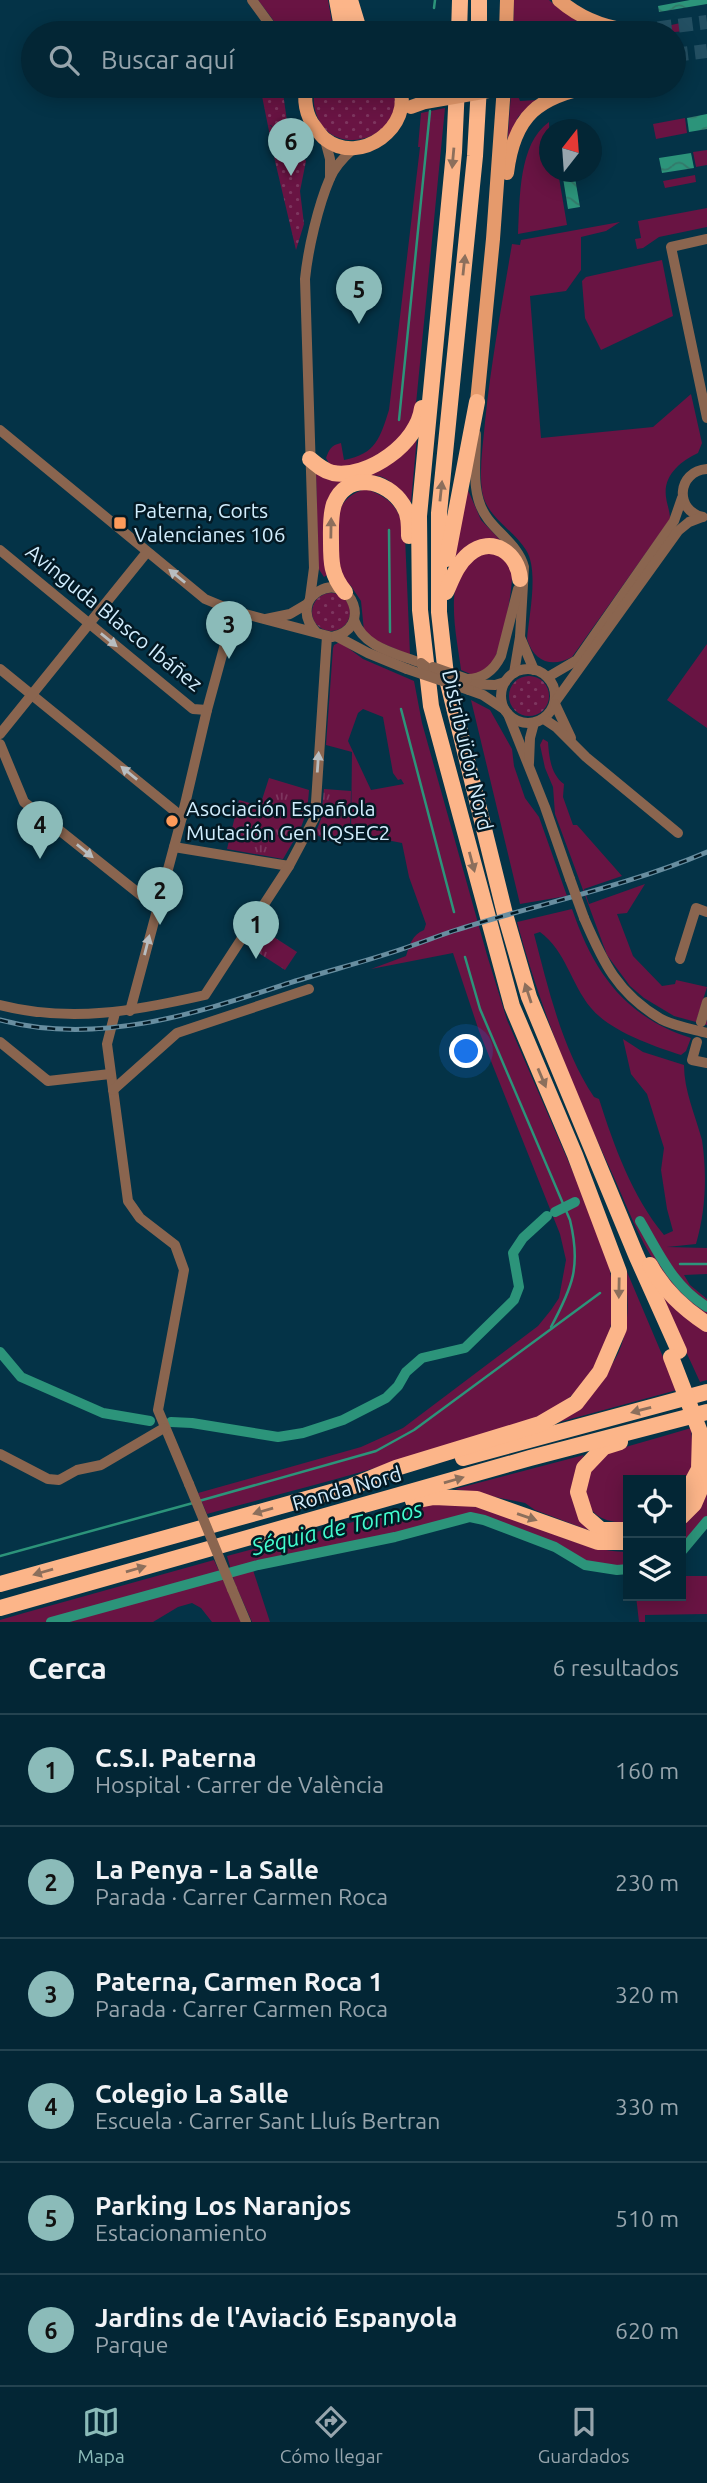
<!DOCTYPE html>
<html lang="es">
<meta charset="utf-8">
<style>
body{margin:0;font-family:Ubuntu,sans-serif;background:#113241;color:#f1f3f6}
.controls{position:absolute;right:21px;bottom:21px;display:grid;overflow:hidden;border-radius:0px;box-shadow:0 4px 18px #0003}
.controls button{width:63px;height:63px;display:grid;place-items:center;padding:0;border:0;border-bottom:2px solid #244350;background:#032635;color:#f1f3f6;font:35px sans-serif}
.compass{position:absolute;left:539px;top:119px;width:63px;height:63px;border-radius:50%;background:#032635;box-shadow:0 4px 18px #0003;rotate:17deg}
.you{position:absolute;left:467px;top:1052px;width:24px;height:24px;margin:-18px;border:5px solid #fff;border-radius:50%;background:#1a73e8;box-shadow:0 0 0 10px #1a73e833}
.badge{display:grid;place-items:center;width:46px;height:46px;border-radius:50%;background:#8bbbb9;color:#111;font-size:23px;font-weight:700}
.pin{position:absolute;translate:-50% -58px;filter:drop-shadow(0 2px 4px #0008)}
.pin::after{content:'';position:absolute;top:37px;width:24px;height:21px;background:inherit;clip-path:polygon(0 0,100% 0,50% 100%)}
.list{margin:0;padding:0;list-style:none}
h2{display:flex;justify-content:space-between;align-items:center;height:91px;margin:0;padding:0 28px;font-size:30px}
h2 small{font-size:23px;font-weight:400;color:#97a5ad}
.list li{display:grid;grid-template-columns:46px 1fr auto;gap:21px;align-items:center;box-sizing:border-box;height:112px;padding:0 28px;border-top:2px solid #244350}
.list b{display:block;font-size:26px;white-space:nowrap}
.list p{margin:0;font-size:23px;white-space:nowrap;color:#97a5ad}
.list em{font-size:23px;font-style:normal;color:#97a5ad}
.icon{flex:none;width:38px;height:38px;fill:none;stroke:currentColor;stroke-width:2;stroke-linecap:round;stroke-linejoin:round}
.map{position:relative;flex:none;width:707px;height:1622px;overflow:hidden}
.search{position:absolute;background:#032635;box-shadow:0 4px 18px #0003;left:21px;right:21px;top:21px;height:77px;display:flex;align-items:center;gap:18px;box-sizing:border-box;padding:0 24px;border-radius:38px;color:#97a5ad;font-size:26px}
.sheet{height:763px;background:#032635}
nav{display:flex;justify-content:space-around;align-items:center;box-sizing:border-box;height:98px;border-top:2px solid #244350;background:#032635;font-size:19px;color:#97a5ad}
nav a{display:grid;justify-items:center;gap:4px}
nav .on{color:#8bbbb9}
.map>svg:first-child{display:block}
</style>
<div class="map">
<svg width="707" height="1622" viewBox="0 0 707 1622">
<defs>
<pattern id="park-tufts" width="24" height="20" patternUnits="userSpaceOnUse" patternTransform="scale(1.75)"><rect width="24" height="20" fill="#691443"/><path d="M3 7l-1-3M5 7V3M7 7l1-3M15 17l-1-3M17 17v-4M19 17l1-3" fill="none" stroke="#7d365f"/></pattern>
<pattern id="garden-dots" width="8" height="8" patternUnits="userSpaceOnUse" patternTransform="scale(1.75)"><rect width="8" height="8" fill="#691443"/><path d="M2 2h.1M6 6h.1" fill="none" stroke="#7d365f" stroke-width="1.8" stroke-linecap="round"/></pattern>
<pattern id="water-waves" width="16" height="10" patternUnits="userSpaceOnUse" patternTransform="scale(1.75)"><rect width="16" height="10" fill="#2c947a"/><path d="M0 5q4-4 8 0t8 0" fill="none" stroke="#33796a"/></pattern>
</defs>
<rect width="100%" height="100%" fill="#043347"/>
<!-- grass -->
<g fill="#691443" fill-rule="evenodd">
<polygon points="258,0 328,0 334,33 283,33"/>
<polygon points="514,0 549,0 558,8 605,31 513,33"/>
<polygon points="685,22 686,31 663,33 662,27"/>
<polygon points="517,93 520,101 536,100 518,117 507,146 511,94"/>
<path d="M 445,108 L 415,414 L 401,440 L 374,457 L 348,468 L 331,467 L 326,458 C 329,450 331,445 341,443 L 344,460 C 376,454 380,438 389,410 L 420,147 L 418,147 L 421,113 Z"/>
<polygon points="685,118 687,133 656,139 653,124"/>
<path d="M 549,122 L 550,172 L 558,172 L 567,225 L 518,234 C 520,199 518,144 549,122 Z"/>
<polygon points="707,150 707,165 696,167 693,152"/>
<polygon points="695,175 696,182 665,188 663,181"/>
<polygon points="707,208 707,227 659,237 643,248 637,249 635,239 641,238 638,221"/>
<path d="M 620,222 L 606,231 L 581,237 L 581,270 L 566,291 L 530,296 L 541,438 L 653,427 L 691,394 L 702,443 L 698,453 C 681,461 663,475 666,497 C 667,505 670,511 670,519 L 572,657 C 552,668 534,662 527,639 C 529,616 539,570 526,550 C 513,529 486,517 482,491 C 479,469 483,445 485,422 C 491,362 502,304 512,244 L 520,245 L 521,240 Z"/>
<polygon points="662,260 673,316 601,350 585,318 582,281 586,277"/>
<path d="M 417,436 L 411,502 C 383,472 380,470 342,485 L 327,575 L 324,577 L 318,568 L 316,473 L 332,477 Z"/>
<path d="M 366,489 C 392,498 400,509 405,536 L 410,655 L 372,639 L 364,631 L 361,601 L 351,586 L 340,579 C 338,546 323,500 366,489 Z"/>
<polygon points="468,490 481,520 503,543 497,543 449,571 449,558"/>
<path d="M 489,553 C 498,555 507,558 511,567 C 516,580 501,652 492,663 C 488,668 480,672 475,676 L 461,670 C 457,634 437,562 489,553 Z"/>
<path d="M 340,642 L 363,659 L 414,681 L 422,723 L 487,955 L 507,1020 L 602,1239 C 620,1296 619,1353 571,1396 C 545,1419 511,1426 479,1436 C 390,1466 298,1489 207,1514 L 198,1493 L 361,1447 L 403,1428 L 538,1326 L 551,1310 L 559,1298 L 566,1260 L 560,1234 L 479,1031 L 453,953 L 371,969 L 406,956 C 410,944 412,935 424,930 L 426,924 L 409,877 L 402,843 L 351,833 L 352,752 L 326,745 L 333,648 L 334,645 ZM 363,709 L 383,717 L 393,773 L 398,780 L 401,779 L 404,784 L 371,790 L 348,741 L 358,713 Z"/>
<polygon points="707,644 707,728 667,700"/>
<polygon points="471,700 490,710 512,749 514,766 525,798 539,817 567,896 520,904"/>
<path d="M 543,739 L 548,742 C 549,757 551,775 564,784 L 563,797 L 573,825 L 577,825 L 622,876 L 584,889 L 589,904 L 645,884 L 627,913 L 617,914 L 633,956 L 662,986 L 675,984 L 676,980 L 707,987 L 696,1022 L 704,1023 L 707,1021 L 707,1025 L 674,1016 L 644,998 L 630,986 L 607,955 L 555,814 L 553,787 L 545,768 L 540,745 Z"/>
<path d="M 572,909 C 594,973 625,1017 691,1038 L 686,1051 L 681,1055 C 653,1046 610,1031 591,1008 C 571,984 566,951 540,932 L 534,934 C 548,988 562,1049 594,1097 L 599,1099 C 614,1146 632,1196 664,1235 L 673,1231 L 667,1209 L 661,1170 L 664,1148 L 647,1094 L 631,1074 L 623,1039 L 643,1052 L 684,1065 C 684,1091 695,1114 702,1140 C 707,1174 706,1210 696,1244 L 667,1247 L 707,1248 L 707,1274 L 684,1275 L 690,1285 L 707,1299 L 707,1316 C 688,1302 671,1286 658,1267 C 638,1238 626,1203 611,1171 C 574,1090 540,1008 517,922 Z"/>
<path d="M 622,1260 L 677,1390 L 556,1423 C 573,1405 595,1387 610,1367 C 632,1338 630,1294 622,1260 Z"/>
<polygon points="653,1280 707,1332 707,1380 700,1382"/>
<path d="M 691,1428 L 694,1462 L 681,1489 L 681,1480 L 628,1480 L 628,1522 C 578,1526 572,1476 608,1452 C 613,1449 623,1448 629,1446 C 650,1440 671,1434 691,1428 Z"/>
<path d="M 584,1455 C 565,1489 568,1506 596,1533 L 535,1510 L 525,1503 L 455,1489 Z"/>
<polygon points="707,1487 707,1524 681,1553 681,1527 688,1519"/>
<path d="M 436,1503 C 459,1504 480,1506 502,1513 C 543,1527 584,1552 628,1552 L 628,1570 L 601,1571 L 584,1568 L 563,1555 L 475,1520 L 468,1520 L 378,1544 L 253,1570 L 270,1622 L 252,1622 L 235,1584 L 227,1556 L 412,1506 Z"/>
<polygon points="214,1560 242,1622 212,1622 201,1608 192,1603 178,1607 153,1622 71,1622 69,1618 53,1622 0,1622 0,1620 24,1613"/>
<polygon points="681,1576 707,1576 707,1614 645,1615 645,1622 639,1622 636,1596 681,1596"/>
</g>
<!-- park -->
<g fill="url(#park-tufts)">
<polygon points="270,125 275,131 280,155 275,161 268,126"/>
<path d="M 269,778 L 309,790 C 307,822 299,832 283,859 L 227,849 L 239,800 L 260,806 Z"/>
<polygon points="324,789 351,791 350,826 328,841 315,834 321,819"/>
<polygon points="263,930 297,952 285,970 251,948"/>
</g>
<!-- garden -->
<g fill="url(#garden-dots)">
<polygon points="260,86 282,86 289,135 306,161 300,191 304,224 296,250 275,161 280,155 275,131 271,125 268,126"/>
<path d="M 317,86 L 392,86 C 412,136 332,164 316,113 C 313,104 313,95 317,86 Z"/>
<circle cx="331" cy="612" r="19"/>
<circle cx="529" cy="696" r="20"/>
</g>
<!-- water -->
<g fill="url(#water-waves)">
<polygon points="690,0 707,0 707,4 659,12 658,6"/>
<polygon points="707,114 707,129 689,132 687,118"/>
<polygon points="691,153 694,168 662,173 659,158"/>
<polygon points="562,172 574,172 580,207 568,209"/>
</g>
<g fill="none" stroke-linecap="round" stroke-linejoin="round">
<!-- stream -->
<g stroke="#2c947a" stroke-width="2.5">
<polyline points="434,8 435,0"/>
<polyline points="399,420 430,111"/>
<polyline points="389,530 390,632"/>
<polyline points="401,709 454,912"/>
<path d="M 465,957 L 480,1009 L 570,1220 C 581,1266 573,1286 551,1327"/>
<polyline points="680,1264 707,1264"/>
<polyline points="199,1501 376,1451 414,1430 600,1293"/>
<polyline points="0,1556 193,1503"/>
</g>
<!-- canal -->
<g stroke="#2c947a" stroke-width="10">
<polyline points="555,1212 575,1202"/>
<path d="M 640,1221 C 660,1255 673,1286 707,1307"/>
<polyline points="0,1352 21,1377 103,1413 150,1421"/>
<polyline points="171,1422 192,1423 278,1437 303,1433 343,1420 386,1398 398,1386 406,1372 422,1358 465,1348 514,1300 519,1287 513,1253 523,1238 547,1216"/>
<polyline points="681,1552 707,1521"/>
<polyline points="51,1622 258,1565 395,1537 470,1517 484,1520 555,1547 585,1565 617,1570 628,1569"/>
</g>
<!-- major-tunnel -->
<g stroke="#234f62" stroke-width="14" stroke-dasharray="14 7" stroke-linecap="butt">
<polyline points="637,31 707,22"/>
<polyline points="674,55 707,51"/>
</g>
<!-- minor -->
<g stroke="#8a654f" stroke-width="10">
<polyline points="252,0 276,33"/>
<polyline points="325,140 330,159 330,178"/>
<polyline points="707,239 671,247 707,418"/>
<path d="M 0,430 L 205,599 L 234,611 L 332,637 C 374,629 351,573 319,591 C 314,594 310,598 308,603 C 304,615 309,625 317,633"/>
<path d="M 476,434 C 476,462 470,496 488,519 C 500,535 519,547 524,567 L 520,637 L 514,673"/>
<path d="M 703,517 C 674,511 677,471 707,469"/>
<polyline points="0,550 193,709 207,710"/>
<path d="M 310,598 L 314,568 L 305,279 C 308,249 318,206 330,178 C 335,166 344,157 353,149"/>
<polyline points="266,619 290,614 307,604"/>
<path d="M 354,620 C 364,648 395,653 421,663"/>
<polyline points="336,636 368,653 407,669"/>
<polyline points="520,637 534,670"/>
<circle cx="528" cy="696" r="27"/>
<polyline points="0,669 182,817"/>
<polyline points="548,677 577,660 674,521 682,498"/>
<path d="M 467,679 C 484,679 494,670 501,656 L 518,589"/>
<polyline points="467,684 495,685 505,682"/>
<polyline points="469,690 483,695 504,709"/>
<polyline points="555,702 678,531 689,522 702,517"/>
<polyline points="555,704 571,738"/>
<polyline points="508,714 545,807 570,879"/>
<polyline points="544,719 556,727 586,757 678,833"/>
<polyline points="0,734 147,552"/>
<polyline points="0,744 24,802 157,908"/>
<polyline points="529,763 530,738 534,723"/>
<polyline points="174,847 289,866"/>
<path d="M 584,918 C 603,962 617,993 661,1019 C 674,1026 692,1029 707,1033"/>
<polyline points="680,959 696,908 707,912"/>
<path d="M 0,1005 C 71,1023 135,1011 205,995 L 289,866 L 315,817 L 327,636"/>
<polyline points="130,1011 182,817 207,710 234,611"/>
<polyline points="115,1013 107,1044 128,1201 140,1218 175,1245 184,1270 158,1410 189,1484"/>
<polyline points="701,1022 707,1002"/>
<polyline points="0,1042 48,1081 110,1074"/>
<polyline points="697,1042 692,1060 707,1063"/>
<polyline points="113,1090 177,1033 309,989"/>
<polyline points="0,1454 48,1479 59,1480 77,1470 101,1465 164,1428"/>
<polyline points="232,1589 246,1622"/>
</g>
<!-- major -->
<g stroke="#e59a6c" stroke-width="14">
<path d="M 559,0 C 581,19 608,29 637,31"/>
<polyline points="506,33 507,0"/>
<path d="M 307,86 C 303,99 306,116 315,127 C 318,131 321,136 325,139 C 360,167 415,126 399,86"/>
<path d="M 507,173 C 514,115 539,96 594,86"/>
<polyline points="477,402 493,239 504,86"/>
</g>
<!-- highway -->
<g stroke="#fcb589" stroke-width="16">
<polyline points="337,0 343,33"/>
<polyline points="350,0 360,33"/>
<polyline points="479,0 479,33"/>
<polyline points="459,33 460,0"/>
<polyline points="479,86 475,156 439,513 439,612 446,675 505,914 529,997 636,1255 679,1351"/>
<path d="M 310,459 C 317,465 324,471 333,473 C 368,479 418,443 422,408"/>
<polyline points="447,559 477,402"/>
<path d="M 345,592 C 331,575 331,562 331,542 C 331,529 330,516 334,504 C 347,471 387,479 403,505 C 409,514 409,524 409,536"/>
<path d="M 446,592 C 452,579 457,564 469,554 C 492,535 518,553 520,579"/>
<path d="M 650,1265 C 663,1289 684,1309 707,1324"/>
<polyline points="620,1442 604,1447 584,1468 578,1492 586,1517 601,1530 628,1530"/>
<polyline points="463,1458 707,1392"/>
<polyline points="352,1486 396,1468 540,1424 576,1403 600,1372 619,1328 619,1272 575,1155 512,1006 431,706 420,610 419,516 454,152 457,86"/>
<polyline points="413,1501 434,1497 477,1499 598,1542 628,1542"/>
<polyline points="681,1517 694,1504 707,1474"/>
<polyline points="0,1584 360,1484"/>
<polyline points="0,1608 530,1458 707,1412"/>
</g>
<!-- rail casing -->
<g stroke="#688ea0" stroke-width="5">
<path id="rail" d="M 0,1020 C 97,1046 194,1014 286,984 C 327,971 368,961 408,947 C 423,942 438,936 453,931 C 537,904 625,887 707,852"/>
</g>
<!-- rail -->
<use href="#rail" stroke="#031924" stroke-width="2.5" stroke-dasharray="8" stroke-linecap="butt"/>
<!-- minor-bridge -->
<g stroke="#8a654f" stroke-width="10">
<polyline points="421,663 431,671 440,674"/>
<polyline points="433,667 467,679"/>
<polyline points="407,669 469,690"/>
<polyline points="570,879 584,918"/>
<polyline points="189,1484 232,1589"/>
</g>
<!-- major-bridge -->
<polyline stroke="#e59a6c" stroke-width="14" points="411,107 425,102 518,86"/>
<!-- highway-bridge -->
<polyline stroke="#fcb589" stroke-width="16" points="671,1357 700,1432 699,1469 683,1499"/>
</g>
<!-- one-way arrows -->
<defs><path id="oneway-solid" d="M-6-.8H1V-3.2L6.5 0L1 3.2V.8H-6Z" transform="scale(1.75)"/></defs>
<g fill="#8c6f5c">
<use href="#oneway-solid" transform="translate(453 158) rotate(95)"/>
<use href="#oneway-solid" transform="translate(464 265) rotate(-84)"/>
<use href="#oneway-solid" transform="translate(441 491) rotate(-84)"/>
<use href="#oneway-solid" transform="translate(331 528) rotate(-89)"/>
<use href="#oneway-solid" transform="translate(472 862) rotate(75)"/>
<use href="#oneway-solid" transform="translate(528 993) rotate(-108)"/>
<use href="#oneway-solid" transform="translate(542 1078) rotate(67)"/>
<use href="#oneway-solid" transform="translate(619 1288) rotate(91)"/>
<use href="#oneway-solid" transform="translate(641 1410) rotate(165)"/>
<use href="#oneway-solid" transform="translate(454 1480) rotate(-16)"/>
<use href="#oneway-solid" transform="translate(263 1511) rotate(164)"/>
<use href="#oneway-solid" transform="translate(527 1517) rotate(19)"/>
<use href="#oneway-solid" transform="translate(136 1569) rotate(-16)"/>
<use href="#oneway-solid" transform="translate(43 1572) rotate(164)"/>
</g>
<g fill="#b8bdc0">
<use href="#oneway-solid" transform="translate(177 576) rotate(-141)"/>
<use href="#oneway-solid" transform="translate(109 640) rotate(39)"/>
<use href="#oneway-solid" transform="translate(318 762) rotate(-86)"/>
<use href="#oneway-solid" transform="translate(129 773) rotate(-141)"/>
<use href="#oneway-solid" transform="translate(85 851) rotate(39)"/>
<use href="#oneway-solid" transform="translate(147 945) rotate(-76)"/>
</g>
<!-- markers -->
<g fill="#ff9b5a" stroke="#031924" stroke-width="2.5">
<rect x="113" y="516" width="14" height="14" rx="3.5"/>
<circle cx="172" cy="821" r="7"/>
</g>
<g text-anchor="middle" stroke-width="5" stroke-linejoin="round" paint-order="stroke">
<!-- poi labels -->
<g font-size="21" fill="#d1edfd" stroke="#031924" text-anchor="start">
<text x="134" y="518">Paterna, Corts<tspan x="134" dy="24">Valencianes 106</tspan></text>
<text x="186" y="816">Asociación Española<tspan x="186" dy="24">Mutación Gen IQSEC2</tspan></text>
</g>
<!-- street labels -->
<g font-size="21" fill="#d1edfd" stroke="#031924">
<text transform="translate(114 618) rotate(39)" y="7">Avinguda Blasco Ibáñez</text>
<text transform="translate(467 750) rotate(77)" y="7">Distribuïdor Nord</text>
<text transform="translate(347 1489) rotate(-16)" y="7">Ronda Nord</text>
</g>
<!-- water labels -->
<g font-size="23" font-style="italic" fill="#43fccf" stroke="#031924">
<text transform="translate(337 1528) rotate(-13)" y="8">Séquia de Tormos</text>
</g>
</g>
</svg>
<div class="controls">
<button><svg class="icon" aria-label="locate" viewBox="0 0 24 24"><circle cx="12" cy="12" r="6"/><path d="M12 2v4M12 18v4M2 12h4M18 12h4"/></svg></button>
<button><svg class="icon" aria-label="layers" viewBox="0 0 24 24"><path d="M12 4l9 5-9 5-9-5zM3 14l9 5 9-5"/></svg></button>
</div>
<svg class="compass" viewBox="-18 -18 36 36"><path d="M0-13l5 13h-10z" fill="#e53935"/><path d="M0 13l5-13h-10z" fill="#97a5ad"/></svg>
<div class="you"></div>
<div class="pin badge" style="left:256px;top:959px">1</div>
<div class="pin badge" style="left:160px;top:925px">2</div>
<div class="pin badge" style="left:229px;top:659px">3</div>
<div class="pin badge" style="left:40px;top:859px">4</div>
<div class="pin badge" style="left:359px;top:324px">5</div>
<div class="pin badge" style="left:291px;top:176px">6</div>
<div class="search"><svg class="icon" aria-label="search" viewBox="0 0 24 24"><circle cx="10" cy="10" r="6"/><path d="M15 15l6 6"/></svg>Buscar aquí</div>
</div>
<section class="sheet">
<h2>Cerca<small>6 resultados</small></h2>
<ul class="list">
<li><span class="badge">1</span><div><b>C.S.I. Paterna</b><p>Hospital · Carrer de València</p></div><em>160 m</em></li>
<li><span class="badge">2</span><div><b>La Penya - La Salle</b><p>Parada · Carrer Carmen Roca</p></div><em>230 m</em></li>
<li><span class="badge">3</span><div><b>Paterna, Carmen Roca 1</b><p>Parada · Carrer Carmen Roca</p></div><em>320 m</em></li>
<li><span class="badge">4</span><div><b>Colegio La Salle</b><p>Escuela · Carrer Sant Lluís Bertran</p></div><em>330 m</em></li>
<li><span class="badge">5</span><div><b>Parking Los Naranjos</b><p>Estacionamiento</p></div><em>510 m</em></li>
<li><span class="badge">6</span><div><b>Jardins de l'Aviació Espanyola</b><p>Parque</p></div><em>620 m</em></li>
</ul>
</section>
<nav>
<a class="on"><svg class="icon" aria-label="map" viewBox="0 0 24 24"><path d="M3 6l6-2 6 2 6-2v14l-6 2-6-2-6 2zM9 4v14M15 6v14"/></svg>Mapa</a>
<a><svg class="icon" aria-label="directions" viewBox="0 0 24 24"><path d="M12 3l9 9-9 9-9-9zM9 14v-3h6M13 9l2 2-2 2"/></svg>Cómo llegar</a>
<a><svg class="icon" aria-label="saved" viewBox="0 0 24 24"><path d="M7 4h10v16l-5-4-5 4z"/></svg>Guardados</a>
</nav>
